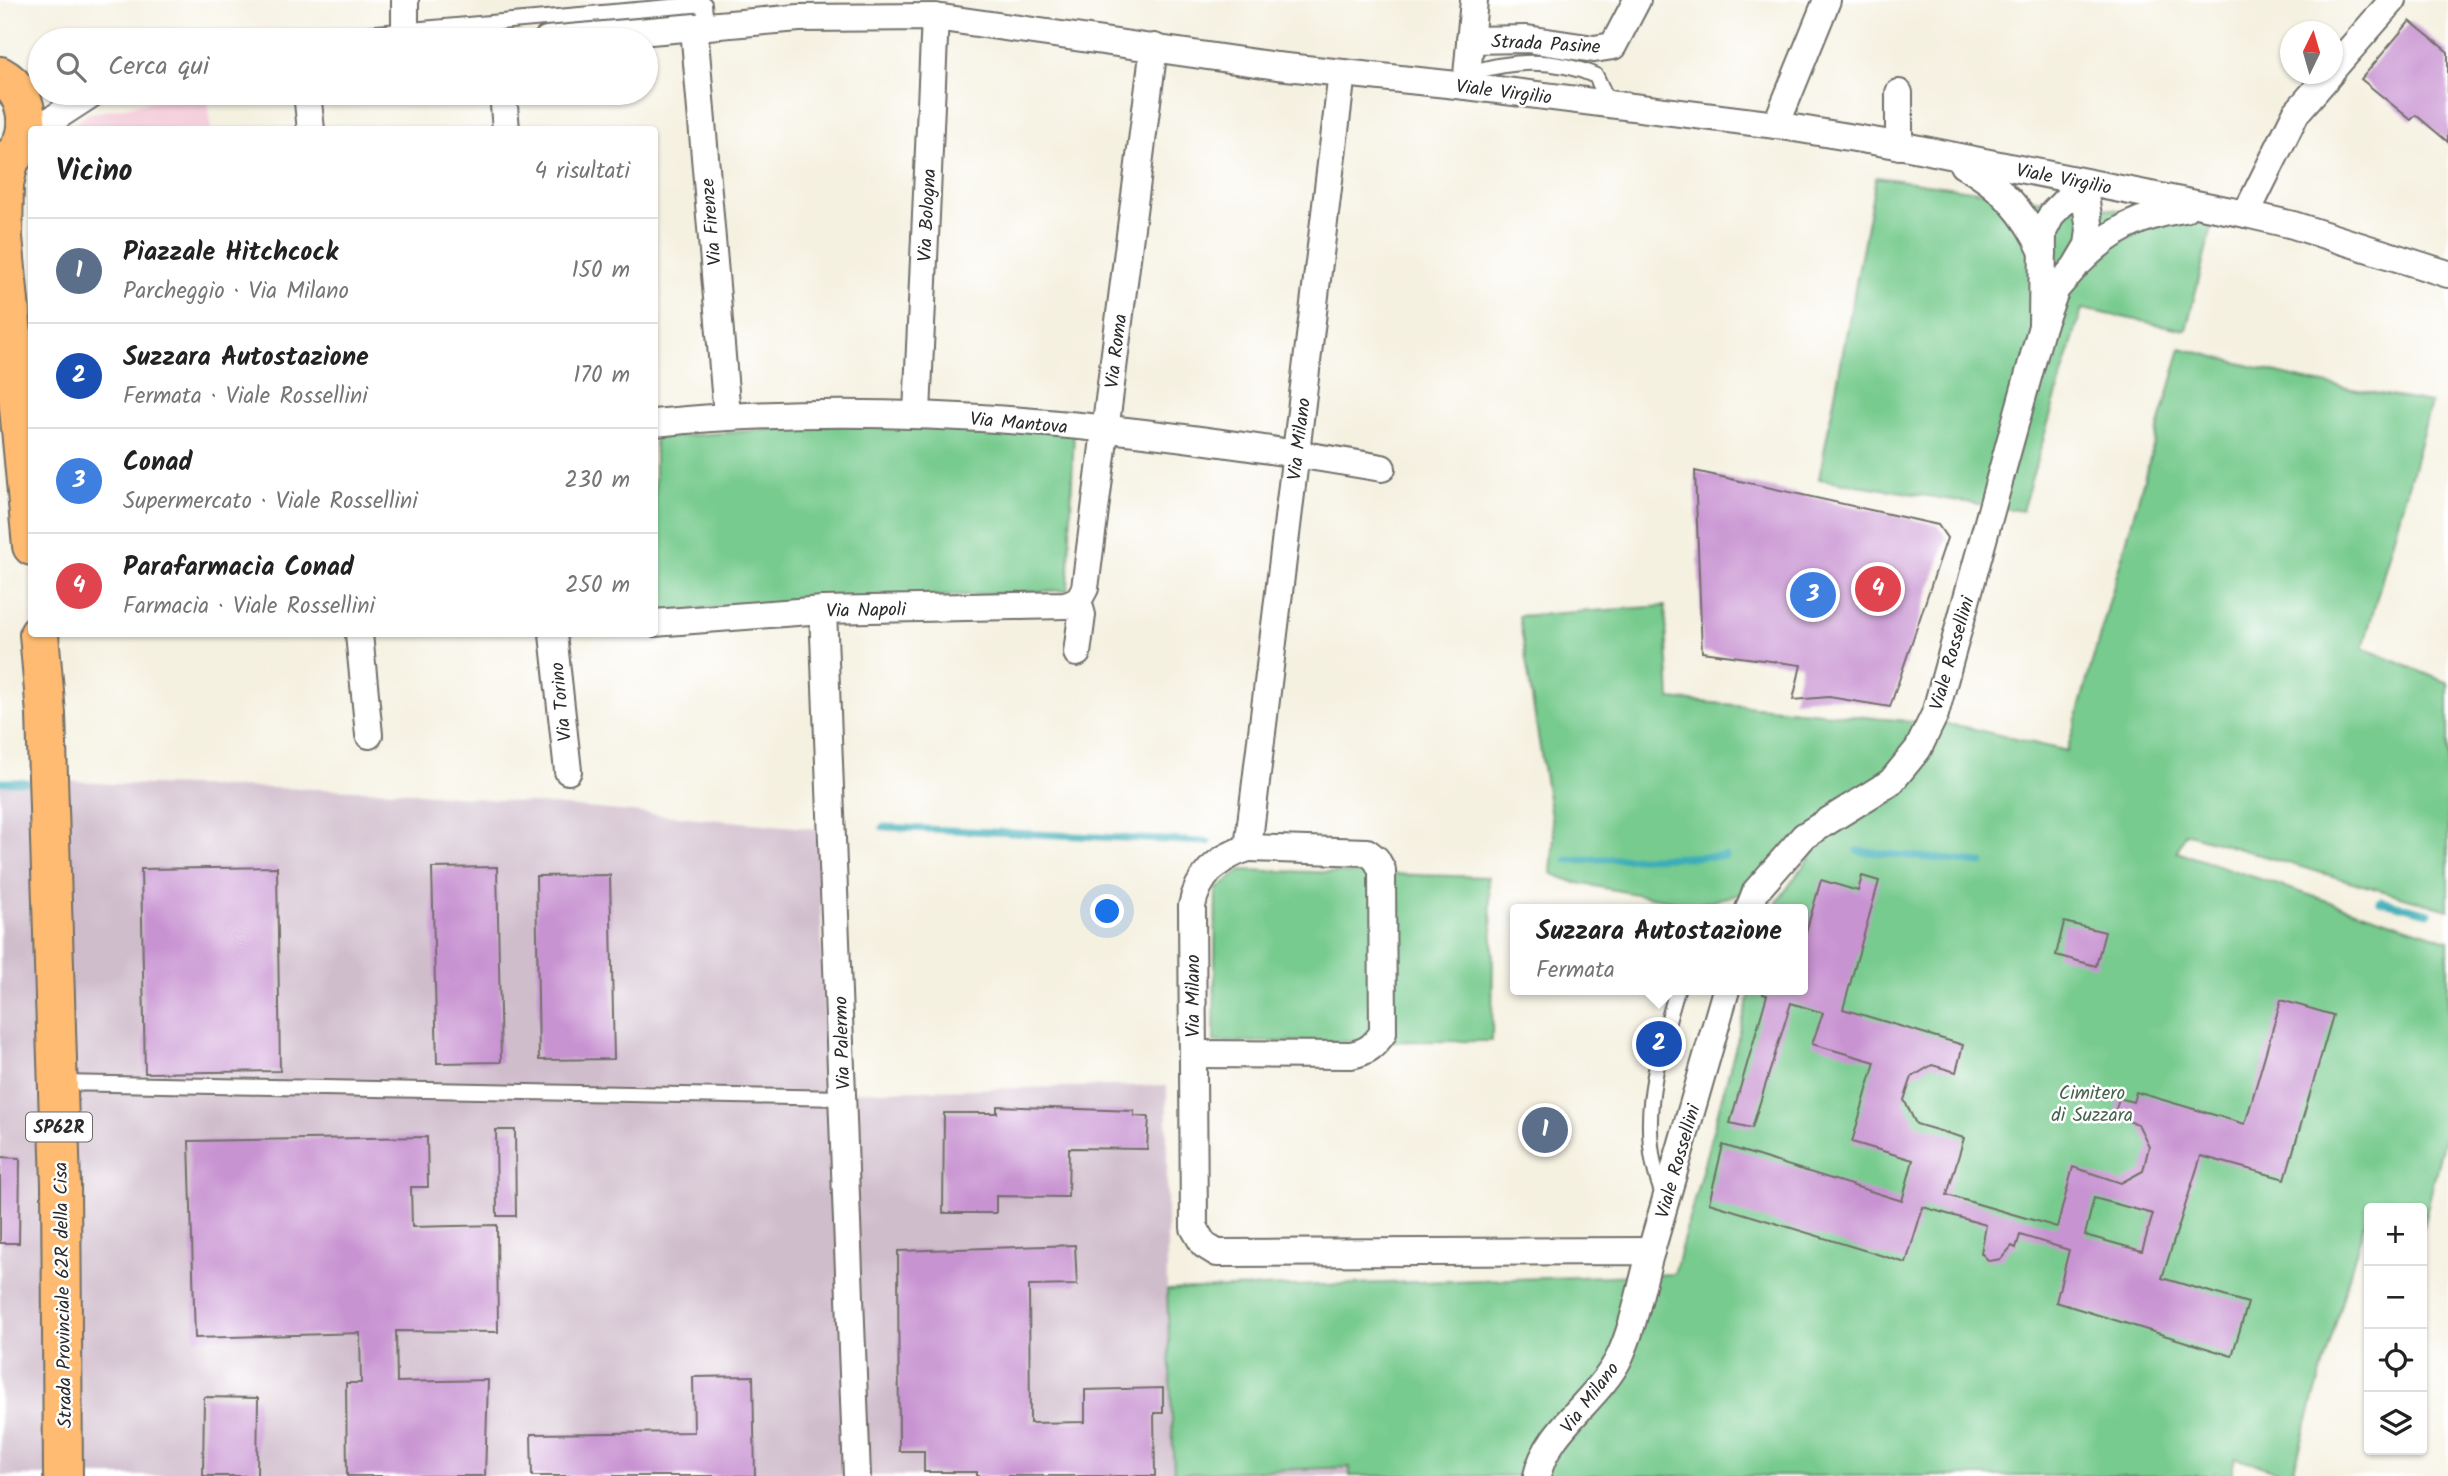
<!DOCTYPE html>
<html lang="it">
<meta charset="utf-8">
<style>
body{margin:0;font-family:Kalam,sans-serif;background:#f6f6f6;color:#222}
.controls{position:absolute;right:21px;bottom:21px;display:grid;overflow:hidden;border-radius:7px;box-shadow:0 2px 5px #0004}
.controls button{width:63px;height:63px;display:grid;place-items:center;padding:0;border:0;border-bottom:2px solid #e0e0e0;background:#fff;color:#222;font:35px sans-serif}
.compass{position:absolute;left:2280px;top:21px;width:63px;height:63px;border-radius:50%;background:#fff;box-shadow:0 2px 5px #0004;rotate:5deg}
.you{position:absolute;left:1108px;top:912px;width:24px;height:24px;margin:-18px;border:5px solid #fff;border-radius:50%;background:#1a73e8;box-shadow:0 0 0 10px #1a73e833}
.badge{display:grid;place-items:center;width:46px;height:46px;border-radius:50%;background:#d93025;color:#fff;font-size:23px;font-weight:700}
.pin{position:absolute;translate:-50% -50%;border:4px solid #fff;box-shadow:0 2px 7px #0006}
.popup{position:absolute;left:1510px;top:904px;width:298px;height:91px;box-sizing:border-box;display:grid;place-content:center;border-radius:7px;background:#fff;filter:drop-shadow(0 2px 5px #0005);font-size:23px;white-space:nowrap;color:#767676}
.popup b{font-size:26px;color:#222}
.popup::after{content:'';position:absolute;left:50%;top:100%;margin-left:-14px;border:14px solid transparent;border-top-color:#fff}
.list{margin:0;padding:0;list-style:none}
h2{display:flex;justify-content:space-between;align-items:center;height:91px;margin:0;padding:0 28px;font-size:30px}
h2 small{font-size:23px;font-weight:400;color:#767676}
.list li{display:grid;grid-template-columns:46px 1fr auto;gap:21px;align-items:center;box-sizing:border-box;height:105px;padding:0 28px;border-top:2px solid #e0e0e0}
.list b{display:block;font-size:26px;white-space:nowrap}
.list p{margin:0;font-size:23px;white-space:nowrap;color:#767676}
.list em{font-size:23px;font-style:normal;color:#767676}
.icon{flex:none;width:38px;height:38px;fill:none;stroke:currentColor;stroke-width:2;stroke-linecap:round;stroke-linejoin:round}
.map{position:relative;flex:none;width:2448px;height:1476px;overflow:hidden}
.search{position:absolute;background:#fff;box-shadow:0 2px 5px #0004;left:28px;top:28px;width:630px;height:77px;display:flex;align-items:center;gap:18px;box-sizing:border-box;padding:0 24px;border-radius:38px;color:#767676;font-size:26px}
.panel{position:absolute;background:#fff;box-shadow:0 2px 5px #0004;left:28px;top:126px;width:630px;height:511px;border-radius:7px}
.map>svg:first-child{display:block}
</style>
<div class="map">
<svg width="2448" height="1476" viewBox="0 0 2448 1476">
<rect width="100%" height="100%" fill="#fff"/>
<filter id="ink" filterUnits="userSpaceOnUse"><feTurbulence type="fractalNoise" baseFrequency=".0143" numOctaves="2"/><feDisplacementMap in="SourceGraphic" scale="14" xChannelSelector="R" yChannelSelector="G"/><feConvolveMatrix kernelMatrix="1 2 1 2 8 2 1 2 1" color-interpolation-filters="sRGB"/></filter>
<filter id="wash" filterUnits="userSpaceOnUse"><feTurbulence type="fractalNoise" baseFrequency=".00686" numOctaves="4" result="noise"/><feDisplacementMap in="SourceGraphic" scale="28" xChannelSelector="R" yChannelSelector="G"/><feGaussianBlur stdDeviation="1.57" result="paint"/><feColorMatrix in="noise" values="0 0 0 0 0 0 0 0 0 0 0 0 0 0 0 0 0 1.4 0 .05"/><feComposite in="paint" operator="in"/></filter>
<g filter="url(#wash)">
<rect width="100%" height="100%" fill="#f5f1e1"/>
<!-- built -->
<polygon fill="#f4cfdc" points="194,93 207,93 211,129 67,129 87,114"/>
<!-- industrial -->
<polygon fill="#d0bdcc" points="48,779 112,784 398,791 818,829 827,1092 1167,1085 1167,1290 1174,1474 1350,1467 1350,1476 0,1476 0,782"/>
<!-- green -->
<g fill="#77cb8e" stroke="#517b5c" stroke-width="2">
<polygon points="1876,177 2213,223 2186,330 2082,309 2022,511 1819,479"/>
<polygon points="2181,348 2313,382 2431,403 2363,648 2448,683 2448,910 2185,833 2177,852 2448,940 2448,1121 2422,1231 2422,1208 2369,1208 2369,1225 2364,1224 2292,1476 2235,1458 2231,1475 2214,1473 2213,1476 1350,1476 1350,1467 1174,1474 1167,1290 1674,1274 1751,990 1802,990 1802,909 1772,909 1815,850 1737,895 1693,905 1573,882 1551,873 1554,836 1519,616 1665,606 1670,699 1961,726 2067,751"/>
<polygon points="914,419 1074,428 1068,590 655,611 655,438"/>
<polygon points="1241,870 1488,877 1493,939 1492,1041 1214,1042 1216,890"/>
</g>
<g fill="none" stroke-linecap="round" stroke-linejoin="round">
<!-- stream -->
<g stroke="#3cadb7" stroke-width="7">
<polyline points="0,782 26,782"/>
<polyline points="883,827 1208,842"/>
<polyline points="1857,851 1982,863"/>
<polyline points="1567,860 1725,856"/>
<polyline points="2380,901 2429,913"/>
</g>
</g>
<g id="blocks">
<!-- building -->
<g fill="#c893d1" fill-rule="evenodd">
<polygon points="2410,21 2448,52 2448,142 2416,115 2411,120 2361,79"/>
<polygon points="1695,471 1938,525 1947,538 1890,707 1829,697 1793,700 1801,665 1702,652"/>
<polygon points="277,867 280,1071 145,1073 141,869"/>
<polygon points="497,867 501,1062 437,1063 432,868"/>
<polygon points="610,875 614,1059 539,1060 536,876"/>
<path d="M 1862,876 L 1879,881 L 1843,1009 L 1963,1045 L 1956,1072 L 1932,1065 L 1912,1077 L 1904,1100 L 1916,1124 L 1964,1138 L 1947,1195 L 2057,1227 L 2073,1167 L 2121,1183 L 2143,1171 L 2149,1146 L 2138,1124 L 2114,1117 L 2119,1098 L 2133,1102 L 2136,1092 L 2245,1124 L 2281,1000 L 2333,1015 L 2285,1179 L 2201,1156 L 2162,1278 L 2248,1303 L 2232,1356 L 2056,1302 L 2069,1250 L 2020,1235 L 2016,1248 L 2012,1246 L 2001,1259 L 1989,1261 L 1981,1253 L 1986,1225 L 1923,1207 L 1906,1263 L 1709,1203 L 1723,1145 L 1902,1201 L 1913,1160 L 1852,1142 L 1875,1062 L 1812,1044 L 1823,1013 L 1791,1003 L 1752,1128 L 1730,1123 L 1767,995 L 1763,994 L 1763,990 L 1802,990 L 1802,931 L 1806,932 L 1821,880 L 1858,891 ZM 2094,1198 L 2153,1214 L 2142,1251 L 2085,1235 Z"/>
<polygon points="2064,922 2105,932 2096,966 2056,955"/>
<polygon points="997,1106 1134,1111 1134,1116 1149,1117 1147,1149 1069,1148 1068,1197 996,1196 996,1213 943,1213 944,1113 997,1113"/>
<polygon points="496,1130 515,1130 516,1216 497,1216"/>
<polygon points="427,1137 428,1187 411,1187 412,1227 497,1225 498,1332 396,1331 397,1382 488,1380 485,1476 347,1476 346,1383 361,1383 360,1333 195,1338 189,1141"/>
<polygon points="0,1157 20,1158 19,1243 0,1243"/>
<polygon points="1075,1245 1077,1285 1029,1286 1030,1423 1085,1422 1085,1390 1163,1388 1163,1413 1154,1413 1155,1476 977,1476 977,1472 924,1472 924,1451 899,1451 898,1251"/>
<polygon points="753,1376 755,1476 532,1476 531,1434 694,1432 693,1377"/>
<polygon points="204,1397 258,1398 257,1476 203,1476"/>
</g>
</g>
</g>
<g filter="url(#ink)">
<use href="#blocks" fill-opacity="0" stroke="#72706b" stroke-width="2"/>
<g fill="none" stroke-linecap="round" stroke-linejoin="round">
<!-- lane casing -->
<g stroke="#72706b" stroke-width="18">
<g id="lane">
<polyline points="297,40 704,4 706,26"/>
<path d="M 1467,74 C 1510,60 1553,57 1596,76 L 1609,104"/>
<polyline points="60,1083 843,1098"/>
<path d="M 1665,1199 C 1634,1129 1657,1060 1677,990"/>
</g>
</g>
<!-- street casing -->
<g stroke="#72706b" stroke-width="30">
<g id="street">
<polyline points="694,28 727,415"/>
<polyline points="405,40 405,0"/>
<polyline points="547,40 799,18 935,17 1277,66 1466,86 1776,125 1909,147 2246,214 2293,225 2448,274"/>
<polyline points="1470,40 1527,39 1594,49 1613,46 1637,0"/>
<polyline points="2332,70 2393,0"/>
<path d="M 1342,73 L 1248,848 C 1219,857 1198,875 1192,906 L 1194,1228 L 1204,1245 L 1217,1253 L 1651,1251 C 1641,1285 1635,1323 1620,1356 C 1600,1399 1547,1428 1537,1476"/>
<polyline points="1466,86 1474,0"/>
<polyline points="307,93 311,130"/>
<polyline points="503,93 506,130"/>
<polyline points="1776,125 1827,0"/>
<polyline points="36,130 93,93"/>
<polyline points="1899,146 1899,93"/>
<path d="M 1963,165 C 2001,185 2025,213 2043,252"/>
<polyline points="2246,214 2296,113 2330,74"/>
<path d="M 2081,261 C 2113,229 2140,216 2184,209"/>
<polyline points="917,413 935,17"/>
<path d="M 654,423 C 897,398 1143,427 1382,468"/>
<polyline points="823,610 857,1476"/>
<polyline points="654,623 823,610 1065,605 1078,601"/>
<polyline points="359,634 369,735"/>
<polyline points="553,634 568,771"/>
<polyline points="1077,653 1082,615 1078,601 1085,588 1154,47"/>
<polyline points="1749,909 1756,891 1804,836 1891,782 1918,749 1935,714 2042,326 2056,289 2075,267 2088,245 2090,230 2083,182 2052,214 2043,232 2042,326"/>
<path d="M 1193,1054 L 1351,1055 C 1367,1052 1374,1046 1383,1033 L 1382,870 L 1376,859 L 1367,852 L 1248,848"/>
<polyline points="1651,1251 1726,990"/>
</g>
</g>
<!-- primary casing -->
<g stroke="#72706b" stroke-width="42">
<g id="primary">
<path d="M 0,76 C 34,94 36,148 0,166"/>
<polyline points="10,158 4,184 3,237 32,546"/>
<polyline points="39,634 46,714 61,1185 63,1476"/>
</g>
</g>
<!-- lane -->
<use href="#lane" stroke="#fff" stroke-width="14"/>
<!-- street -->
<use href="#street" stroke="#fff" stroke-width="26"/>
<!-- primary -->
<use href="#primary" stroke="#ffbb71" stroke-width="38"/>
</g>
</g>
<g text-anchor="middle" stroke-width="5" stroke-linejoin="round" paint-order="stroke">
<!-- shield labels -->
<rect fill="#fff" stroke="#6b6b6b" stroke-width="2" x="26" y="1112.5" width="66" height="29" rx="5"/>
<g font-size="18" font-weight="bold" fill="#2b2b2b">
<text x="59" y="1133">SP62R</text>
</g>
<!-- street labels -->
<g font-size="19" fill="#2b2b2b" stroke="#fff">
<text transform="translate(1546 43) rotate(3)" y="7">Strada Pasine</text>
<text transform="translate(1504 91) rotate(7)" y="7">Viale Virgilio</text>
<text transform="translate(2064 178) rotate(11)" y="7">Viale Virgilio</text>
<text transform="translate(926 215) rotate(-87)" y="7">Via Bologna</text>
<text transform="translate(710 222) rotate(-95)" y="7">Via Firenze</text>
<text transform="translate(1115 351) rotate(-83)" y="7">Via Roma</text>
<text transform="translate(1019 422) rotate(5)" y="7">Via Mantova</text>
<text transform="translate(1298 439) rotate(-83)" y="7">Via Milano</text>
<text transform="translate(866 609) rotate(-1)" y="7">Via Napoli</text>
<text transform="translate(1951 653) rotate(-74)" y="7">Viale Rossellini</text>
<text transform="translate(560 702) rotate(-96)" y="7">Via Torino</text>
<text transform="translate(1192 996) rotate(-90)" y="7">Via Milano</text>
<text transform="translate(841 1043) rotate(-92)" y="7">Via Palermo</text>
<text transform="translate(1677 1161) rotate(-74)" y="7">Viale Rossellini</text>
<text transform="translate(62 1295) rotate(-91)" y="7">Strada Provinciale 62R della Cisa</text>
<text transform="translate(1589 1397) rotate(-53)" y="7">Via Milano</text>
</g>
<!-- park labels -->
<g font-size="19" fill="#46634e" stroke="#fff">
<text x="2092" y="1099">Cimitero<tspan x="2092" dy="22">di Suzzara</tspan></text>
</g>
</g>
</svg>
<div class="controls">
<button>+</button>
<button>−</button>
<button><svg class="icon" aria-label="locate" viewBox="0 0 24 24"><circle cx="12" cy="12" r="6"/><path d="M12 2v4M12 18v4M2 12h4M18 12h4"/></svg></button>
<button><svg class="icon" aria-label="layers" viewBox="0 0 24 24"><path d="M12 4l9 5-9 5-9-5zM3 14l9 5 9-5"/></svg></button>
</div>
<svg class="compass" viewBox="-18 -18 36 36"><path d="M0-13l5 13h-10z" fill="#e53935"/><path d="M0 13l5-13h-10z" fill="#767676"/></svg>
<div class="you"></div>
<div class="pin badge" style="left:1545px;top:1130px;background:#5c6f8a">1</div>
<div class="pin badge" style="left:1659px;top:1044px;background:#1a4fb4">2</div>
<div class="popup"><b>Suzzara Autostazione</b>Fermata</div>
<div class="pin badge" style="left:1813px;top:595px;background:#3f7fe0">3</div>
<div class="pin badge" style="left:1878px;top:589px;background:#e0444e">4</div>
<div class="search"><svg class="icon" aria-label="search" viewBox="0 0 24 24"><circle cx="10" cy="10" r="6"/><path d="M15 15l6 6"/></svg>Cerca qui</div>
<section class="panel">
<h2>Vicino<small>4 risultati</small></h2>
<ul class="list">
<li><span class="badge" style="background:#5c6f8a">1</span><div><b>Piazzale Hitchcock</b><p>Parcheggio · Via Milano</p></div><em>150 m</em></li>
<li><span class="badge" style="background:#1a4fb4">2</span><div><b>Suzzara Autostazione</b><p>Fermata · Viale Rossellini</p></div><em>170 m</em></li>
<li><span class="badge" style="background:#3f7fe0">3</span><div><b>Conad</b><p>Supermercato · Viale Rossellini</p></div><em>230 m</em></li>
<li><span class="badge" style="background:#e0444e">4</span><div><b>Parafarmacia Conad</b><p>Farmacia · Viale Rossellini</p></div><em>250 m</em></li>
</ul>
</section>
</div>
